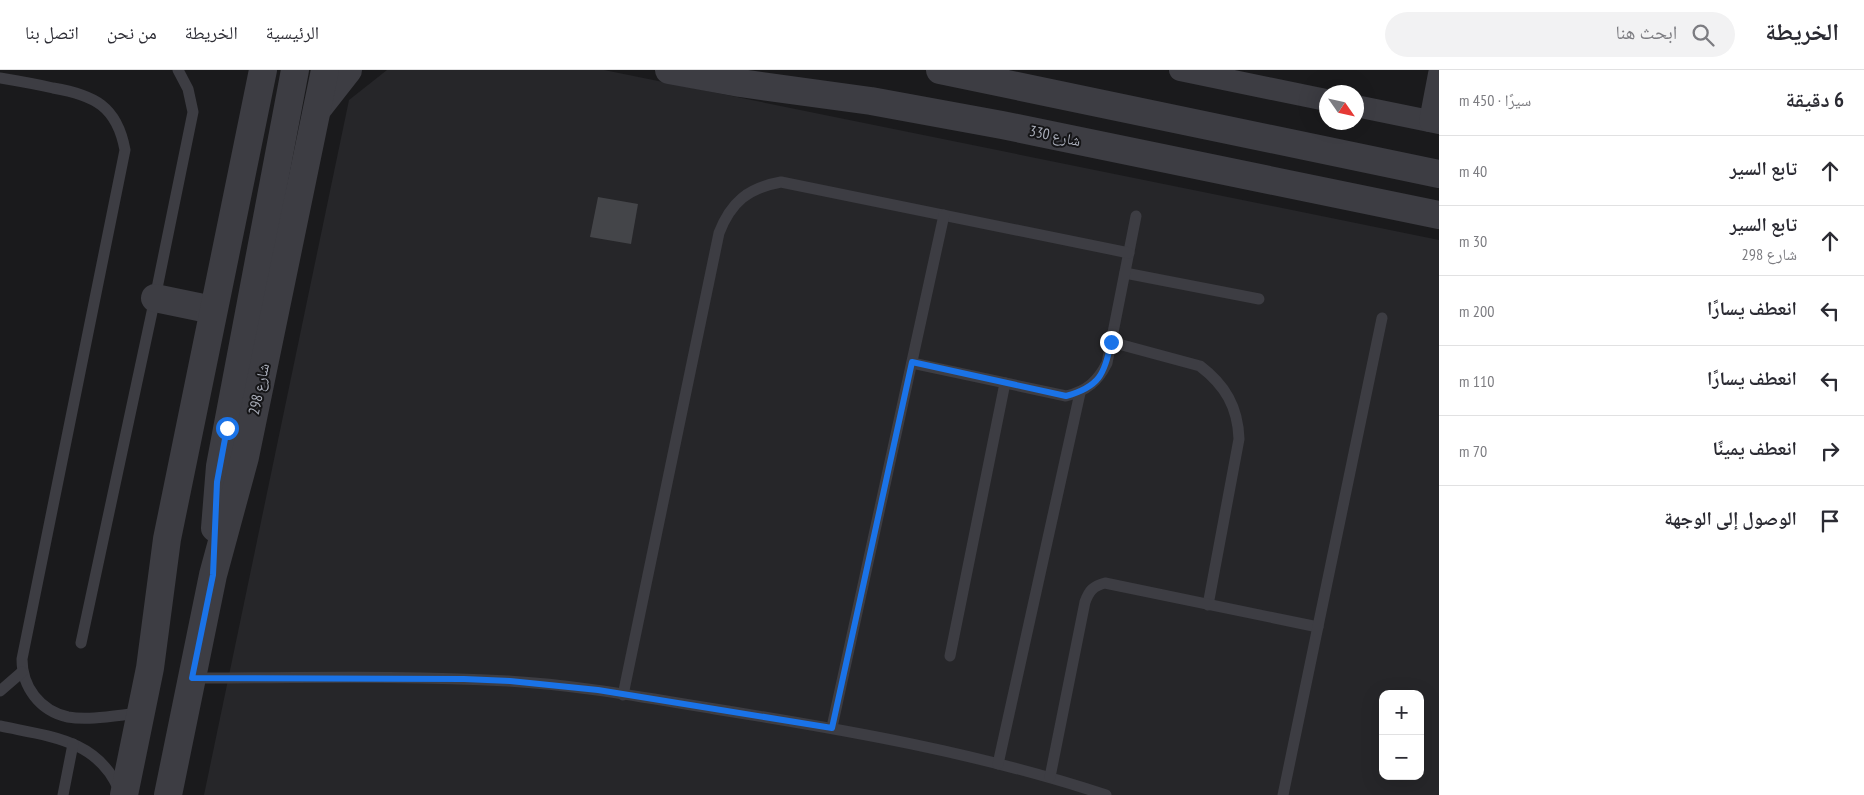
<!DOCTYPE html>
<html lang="ar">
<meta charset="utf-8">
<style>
body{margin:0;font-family:"PT Sans Narrow","Noto Naskh Arabic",sans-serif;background:#f2f2f3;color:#2b2b33;direction:rtl}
.controls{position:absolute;right:15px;bottom:15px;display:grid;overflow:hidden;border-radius:10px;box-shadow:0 5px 20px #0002}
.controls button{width:45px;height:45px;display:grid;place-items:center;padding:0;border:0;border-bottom:1px solid #e1e1e2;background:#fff;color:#2b2b33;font:25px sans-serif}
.compass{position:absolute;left:1319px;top:15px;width:45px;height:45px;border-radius:50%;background:#fff;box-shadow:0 5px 20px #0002;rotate:124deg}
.stop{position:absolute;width:15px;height:15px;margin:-11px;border:4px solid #1a73e8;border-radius:50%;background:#fff}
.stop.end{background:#1a73e8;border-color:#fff;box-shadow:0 1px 5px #0008}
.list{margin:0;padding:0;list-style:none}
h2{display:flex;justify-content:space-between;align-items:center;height:65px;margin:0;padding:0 20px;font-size:21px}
h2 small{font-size:16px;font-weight:400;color:#7c7c81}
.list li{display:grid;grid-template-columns:32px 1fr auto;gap:15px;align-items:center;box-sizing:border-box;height:70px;padding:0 20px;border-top:1px solid #e1e1e2}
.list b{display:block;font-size:19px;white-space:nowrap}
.list p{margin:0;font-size:16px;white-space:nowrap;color:#7c7c81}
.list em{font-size:16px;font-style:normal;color:#7c7c81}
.icon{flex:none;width:28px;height:28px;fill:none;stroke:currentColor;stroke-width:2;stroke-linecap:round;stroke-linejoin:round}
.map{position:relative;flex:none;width:1439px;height:725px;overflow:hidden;direction:ltr}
header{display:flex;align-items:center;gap:30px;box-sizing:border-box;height:70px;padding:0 25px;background:#fff;border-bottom:1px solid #e1e1e2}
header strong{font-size:24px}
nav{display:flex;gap:28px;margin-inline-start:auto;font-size:18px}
.search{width:350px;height:45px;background:#f2f2f3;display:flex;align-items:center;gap:12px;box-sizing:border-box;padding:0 18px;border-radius:28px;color:#7c7c81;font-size:19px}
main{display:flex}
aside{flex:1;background:#fff}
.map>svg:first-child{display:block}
</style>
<header>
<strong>الخريطة</strong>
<div class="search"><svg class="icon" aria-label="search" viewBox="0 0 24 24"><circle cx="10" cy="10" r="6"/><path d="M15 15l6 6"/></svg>ابحث هنا</div>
<nav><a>الرئيسية</a><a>الخريطة</a><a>من نحن</a><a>اتصل بنا</a></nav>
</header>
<main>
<aside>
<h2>6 دقيقة<small>سيرًا · 450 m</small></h2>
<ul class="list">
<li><svg class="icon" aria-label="ahead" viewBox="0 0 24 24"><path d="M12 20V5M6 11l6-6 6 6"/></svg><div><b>تابع السير</b></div><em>40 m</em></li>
<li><svg class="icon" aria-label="ahead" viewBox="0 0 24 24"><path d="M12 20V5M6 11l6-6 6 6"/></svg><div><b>تابع السير</b><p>شارع 298</p></div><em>30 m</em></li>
<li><svg class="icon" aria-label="left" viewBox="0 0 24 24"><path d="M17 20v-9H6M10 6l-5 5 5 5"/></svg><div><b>انعطف يسارًا</b></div><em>200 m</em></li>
<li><svg class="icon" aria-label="left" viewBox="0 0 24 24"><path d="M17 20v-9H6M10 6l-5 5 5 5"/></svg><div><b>انعطف يسارًا</b></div><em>110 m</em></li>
<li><svg class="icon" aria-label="right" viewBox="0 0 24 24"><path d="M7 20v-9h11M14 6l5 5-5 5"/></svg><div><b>انعطف يمينًا</b></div><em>70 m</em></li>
<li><svg class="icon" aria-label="arrive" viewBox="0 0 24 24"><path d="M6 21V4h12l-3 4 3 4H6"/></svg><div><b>الوصول إلى الوجهة</b></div></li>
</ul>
</aside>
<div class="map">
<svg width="1439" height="725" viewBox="0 0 1439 725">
<rect width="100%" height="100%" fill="#1a1a1c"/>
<!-- built -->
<path fill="#262629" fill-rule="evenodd" d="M 387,0 L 604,0 L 1439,170 L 1439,725 L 204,725 L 349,30 ZM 1383,624 L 1420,624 L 1420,706 L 1383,706 Z"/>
<!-- building -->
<polygon fill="#444549" points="598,127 638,134 631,174 590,167"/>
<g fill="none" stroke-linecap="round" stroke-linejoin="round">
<!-- service -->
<g stroke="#3d3d43" stroke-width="11">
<path d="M 0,8 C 18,11 35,14 53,18 C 94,25 117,36 125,80 L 22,589 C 22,617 40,641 68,647 C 89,651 119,645 141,643"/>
<polyline points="1125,203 1259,229"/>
<path d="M 1111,272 L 1200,296 C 1225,315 1238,337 1239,369 L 1208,535"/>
<path d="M 912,293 L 1066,326 C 1087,321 1098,311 1107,293 L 1136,146"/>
<polyline points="81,573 155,228 193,42 188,19 178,0"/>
<polyline points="950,586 1005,313"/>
<path d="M 192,608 C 297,608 403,605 508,611 C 578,615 647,628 715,639 C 847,660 979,683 1106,725"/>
<polyline points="0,621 22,602"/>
<path d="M 623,625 L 719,163 C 731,132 748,118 781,112 L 1129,183"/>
<path d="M 0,656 C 47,666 98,669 119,720"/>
<polyline points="832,657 944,145"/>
<polyline points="998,694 1080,323"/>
<path d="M 1050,707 L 1085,532 C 1089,521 1093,516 1105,513 L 1318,557"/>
<polyline points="63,725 73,674"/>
<polyline points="1283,725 1382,248"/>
</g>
<!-- minor -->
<g stroke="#3d3d43" stroke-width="22">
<polyline points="1180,0 1326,30"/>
<polyline points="1356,36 1439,53"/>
<polyline points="1430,51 1439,4"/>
</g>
<!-- tertiary -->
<g stroke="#3d3d43" stroke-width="28">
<polyline points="669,0 740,13 871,31 1002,55 1439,145"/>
<polyline points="940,0 1439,104"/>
<polyline points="319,37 348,0"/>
<polyline points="155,228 213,240"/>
<polyline points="215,458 220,396 295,0"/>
<polyline points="124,725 150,598 167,469 263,0"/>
<polyline points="168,725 213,505 245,387 325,0"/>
</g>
</g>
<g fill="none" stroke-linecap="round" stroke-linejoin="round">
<!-- route -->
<path stroke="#1a73e8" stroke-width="6" d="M 227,358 L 217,412 L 213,505 L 192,608 L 464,609 L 510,611 L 598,620 L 832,658 L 912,292 L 1066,326 C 1099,317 1105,304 1111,272"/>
</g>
<g text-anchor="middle" stroke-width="4" stroke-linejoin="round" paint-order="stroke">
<!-- street labels -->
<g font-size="15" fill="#acb0bc" stroke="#151517">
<text transform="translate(1055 66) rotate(12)" y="5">شارع 330</text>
<text transform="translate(259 319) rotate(-78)" y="5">شارع 298</text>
</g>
</g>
</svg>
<div class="controls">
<button>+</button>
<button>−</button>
</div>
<svg class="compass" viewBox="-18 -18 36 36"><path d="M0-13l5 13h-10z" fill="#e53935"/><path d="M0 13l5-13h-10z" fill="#7c7c81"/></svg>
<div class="stop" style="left:227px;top:358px"></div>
<div class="stop end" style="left:1111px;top:272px"></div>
</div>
</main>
